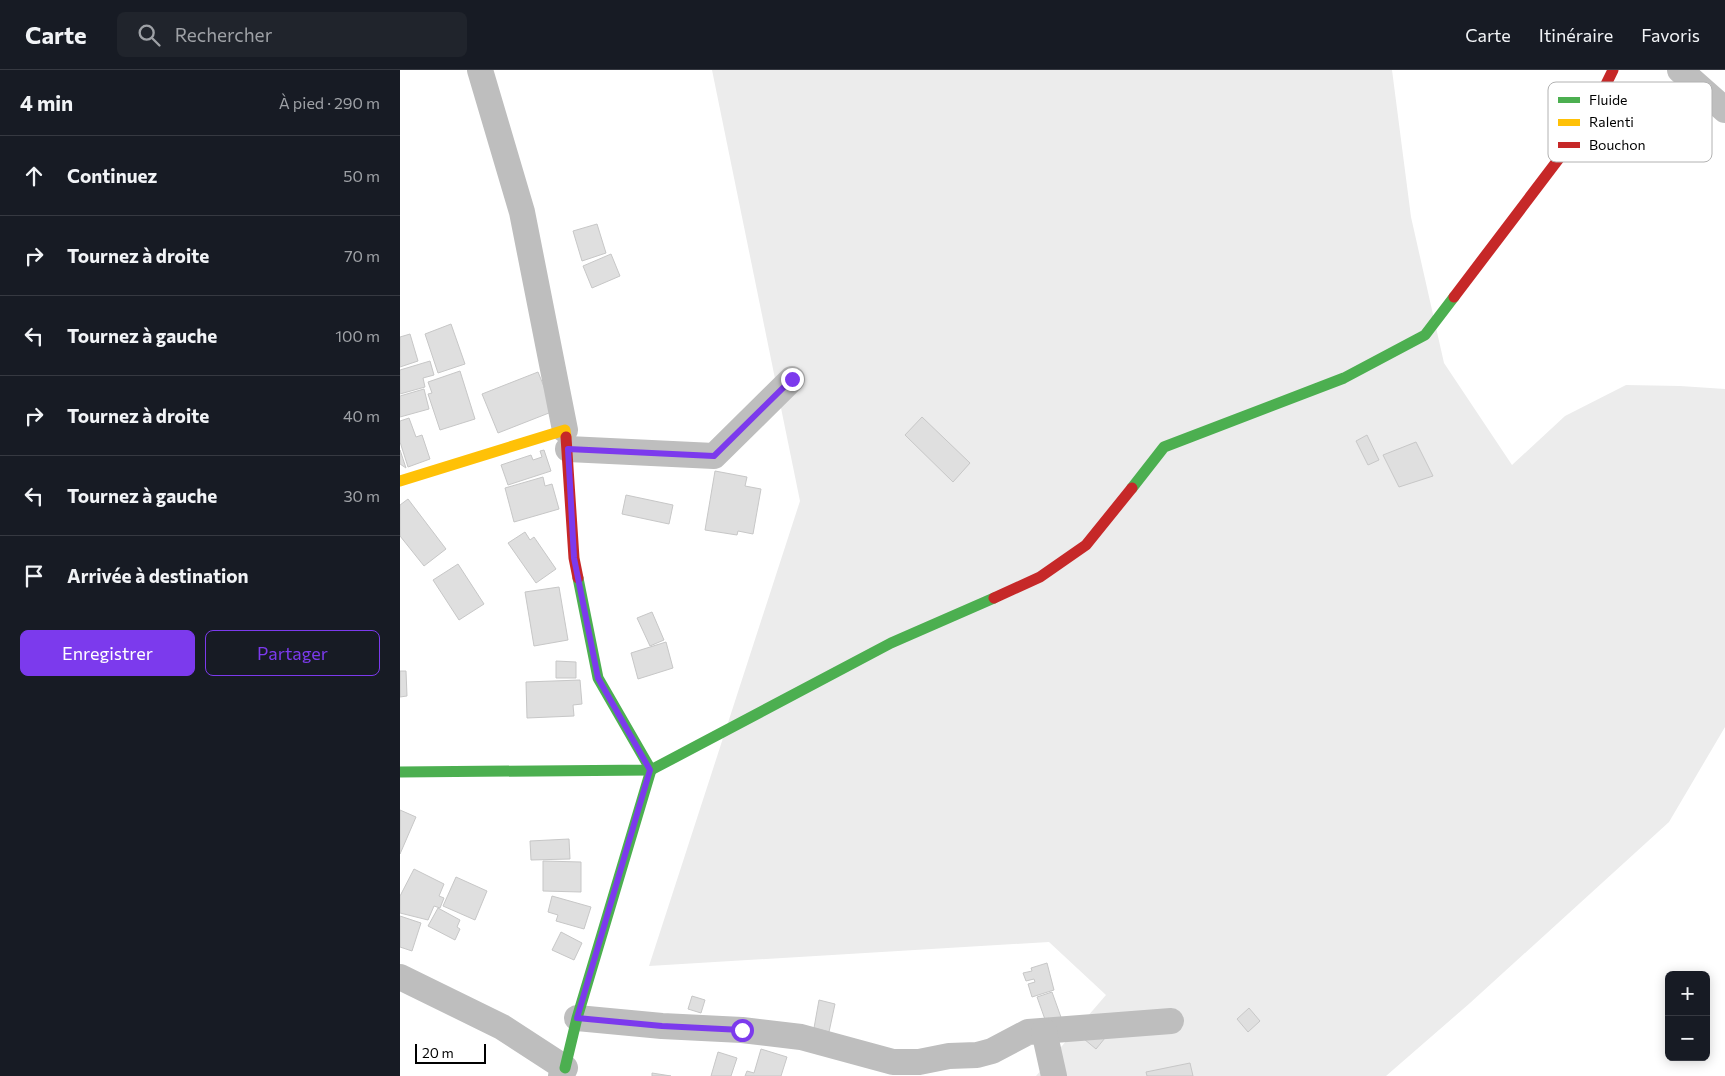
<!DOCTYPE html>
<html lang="fr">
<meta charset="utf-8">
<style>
body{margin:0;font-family:Commissioner,sans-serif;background:#20242c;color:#f1f3f6}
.controls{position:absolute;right:15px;bottom:15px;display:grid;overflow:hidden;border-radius:8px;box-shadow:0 2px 12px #0003}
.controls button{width:45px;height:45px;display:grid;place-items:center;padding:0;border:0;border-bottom:1px solid #363941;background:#171b24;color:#f1f3f6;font:25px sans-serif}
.scale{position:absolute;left:15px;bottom:12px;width:71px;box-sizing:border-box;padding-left:5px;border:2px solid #000;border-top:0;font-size:14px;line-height:18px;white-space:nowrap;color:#000;-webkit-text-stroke:4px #fff;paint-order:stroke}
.stop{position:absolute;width:15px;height:15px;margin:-11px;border:4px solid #7c3aed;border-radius:50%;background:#fff}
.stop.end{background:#7c3aed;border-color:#fff;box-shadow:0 1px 5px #0008}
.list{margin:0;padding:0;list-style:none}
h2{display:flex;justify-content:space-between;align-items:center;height:65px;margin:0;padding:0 20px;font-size:21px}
h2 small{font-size:16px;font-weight:400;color:#9ea1a6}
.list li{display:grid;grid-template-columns:32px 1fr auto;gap:15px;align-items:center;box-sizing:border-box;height:80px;padding:0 20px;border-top:1px solid #363941}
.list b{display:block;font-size:19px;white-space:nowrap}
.list em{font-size:16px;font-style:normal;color:#9ea1a6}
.actions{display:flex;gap:10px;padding:15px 20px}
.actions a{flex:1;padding:11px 0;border:1px solid #7c3aed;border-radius:8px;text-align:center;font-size:18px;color:#7c3aed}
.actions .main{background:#7c3aed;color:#fff}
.icon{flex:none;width:28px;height:28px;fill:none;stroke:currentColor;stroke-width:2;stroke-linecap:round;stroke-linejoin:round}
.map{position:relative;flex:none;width:1325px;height:1006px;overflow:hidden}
header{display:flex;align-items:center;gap:30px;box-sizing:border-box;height:70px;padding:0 25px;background:#171b24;border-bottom:1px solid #363941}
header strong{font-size:24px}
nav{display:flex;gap:28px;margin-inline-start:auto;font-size:18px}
.search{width:350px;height:45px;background:#20242c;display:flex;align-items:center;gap:12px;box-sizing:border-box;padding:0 18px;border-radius:8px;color:#9ea1a6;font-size:19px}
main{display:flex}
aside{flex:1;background:#171b24}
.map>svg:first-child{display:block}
</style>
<header>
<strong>Carte</strong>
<div class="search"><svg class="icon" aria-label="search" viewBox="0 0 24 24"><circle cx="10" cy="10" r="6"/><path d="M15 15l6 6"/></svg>Rechercher</div>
<nav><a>Carte</a><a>Itinéraire</a><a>Favoris</a></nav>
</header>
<main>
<aside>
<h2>4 min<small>À pied · 290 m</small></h2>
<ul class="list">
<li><svg class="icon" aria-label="ahead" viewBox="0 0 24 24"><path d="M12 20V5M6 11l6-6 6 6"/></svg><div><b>Continuez</b></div><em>50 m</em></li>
<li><svg class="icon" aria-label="right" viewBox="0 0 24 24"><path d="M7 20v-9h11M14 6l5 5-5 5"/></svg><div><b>Tournez à droite</b></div><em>70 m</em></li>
<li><svg class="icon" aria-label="left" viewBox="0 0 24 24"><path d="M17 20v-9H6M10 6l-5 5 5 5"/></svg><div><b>Tournez à gauche</b></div><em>100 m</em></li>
<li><svg class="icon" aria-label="right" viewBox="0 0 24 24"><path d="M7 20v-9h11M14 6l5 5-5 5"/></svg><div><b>Tournez à droite</b></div><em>40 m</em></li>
<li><svg class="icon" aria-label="left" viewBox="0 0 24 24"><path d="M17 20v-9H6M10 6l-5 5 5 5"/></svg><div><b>Tournez à gauche</b></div><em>30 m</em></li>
<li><svg class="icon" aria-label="arrive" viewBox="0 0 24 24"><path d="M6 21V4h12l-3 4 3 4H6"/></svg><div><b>Arrivée à destination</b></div></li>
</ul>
<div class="actions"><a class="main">Enregistrer</a><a>Partager</a></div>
</aside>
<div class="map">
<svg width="1325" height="1006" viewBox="0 0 1325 1006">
<rect width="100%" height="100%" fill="#fff"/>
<!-- green -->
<polygon fill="#ececec" points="312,0 992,0 1011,147 1044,293 1112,395 1165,346 1226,315 1280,316 1325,319 1325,657 1269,752 1070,933 986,1006 636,1006 706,925 649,872 249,896 400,431"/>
<!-- building -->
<g fill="#dfdfdf" stroke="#c7c7c7">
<polygon points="197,154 206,183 182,191 173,161"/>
<polygon points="211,184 220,206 192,218 183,196"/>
<polygon points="51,254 65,294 38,303 25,264"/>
<polygon points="10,264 18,291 0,297 0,267"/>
<polygon points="30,291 34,305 23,308 25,317 0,324 0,300"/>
<polygon points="60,301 75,349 40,360 28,324 32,323 28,312"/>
<polygon points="138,302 154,341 98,363 82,324"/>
<polygon points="24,319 29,339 0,347 0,326"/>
<polygon points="522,347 570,393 553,412 505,365"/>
<polygon points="9,348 16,367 22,365 30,389 8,397 0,372 0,351"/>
<polygon points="967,365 979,390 968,395 956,371"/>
<polygon points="1016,372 1033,406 999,417 983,385"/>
<polygon points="0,380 6,398 0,394"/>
<polygon points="144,380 151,401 108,415 101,395 131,385 133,390 142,387 140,381"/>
<polygon points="315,401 347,407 345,416 361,419 353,464 338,461 337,465 305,460"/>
<polygon points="143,407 145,416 152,414 159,439 114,452 105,418"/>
<polygon points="226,425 273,435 269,454 222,444"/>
<polygon points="8,429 46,479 24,496 0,466 0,435"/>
<polygon points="125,462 130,470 134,467 156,499 136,513 108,473"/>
<polygon points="58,494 84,534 59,550 33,510"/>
<polygon points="159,517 168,570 134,576 125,522"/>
<polygon points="252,542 264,570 250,576 237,548"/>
<polygon points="266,572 273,598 238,609 231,583"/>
<polygon points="156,591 176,592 176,608 156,608"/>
<polygon points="0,601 6,601 7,626 0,627"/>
<polygon points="180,610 182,634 173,635 174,646 127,648 126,612"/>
<polygon points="0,740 16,747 0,784"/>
<polygon points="169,769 170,789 131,790 130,771"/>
<polygon points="143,791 181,792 181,822 143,821"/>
<polygon points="14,799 44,814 39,826 44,828 40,838 34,836 28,850 0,843 0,826"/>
<polygon points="56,807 87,821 75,850 43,836"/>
<polygon points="152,826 191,837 184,859 156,851 158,845 148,842"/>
<polygon points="38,838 60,850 57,857 60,859 55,870 28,856"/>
<polygon points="0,846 21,853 12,881 0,877"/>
<polygon points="161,862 182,873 174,890 152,880"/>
<polygon points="647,893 654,920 632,927 628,914 635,912 634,909 626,911 623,903 632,901 631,898"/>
<polygon points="652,922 662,950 647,955 637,927"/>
<polygon points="292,926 305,930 301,943 288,939"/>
<polygon points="419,930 435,934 429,962 414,958"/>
<polygon points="849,938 860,951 848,962 837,949"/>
<polygon points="705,968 696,979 684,969"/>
<polygon points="361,979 387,987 381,1006 345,1006 347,1001 354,1003"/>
<polygon points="318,982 337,988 331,1006 311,1006"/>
<polygon points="790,993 793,1006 747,1006 746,1002"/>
<polygon points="252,1003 271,1006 252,1006"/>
</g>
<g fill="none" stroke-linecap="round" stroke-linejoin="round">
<!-- street -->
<g stroke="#bebebe" stroke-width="26">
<polyline points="80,0 122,142 165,360"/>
<polyline points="1280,0 1325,40"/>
<polyline points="168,379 314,386 392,309"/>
<polyline points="0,907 102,957 165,998 161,1006"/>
<polyline points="177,948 262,956 342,960 401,967 493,992 519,992 549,986 577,985 592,981 628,962 771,951"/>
<polyline points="644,961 654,1006"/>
</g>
<!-- fast -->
<g stroke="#4caf50" stroke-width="11">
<polyline points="732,418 764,377 944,308 1025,265 1054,227"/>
<polyline points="0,702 251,700 491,573 594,528"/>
<polyline points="165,998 177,948 251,700 198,608 178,508"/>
</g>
<!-- slow -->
<polyline stroke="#ffc107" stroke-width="11" points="0,411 165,360 166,367"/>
<!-- jam -->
<g stroke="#c62828" stroke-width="11">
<polyline points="1054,227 1189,49 1213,0"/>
<polyline points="166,367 174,488 178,508"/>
<polyline points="594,528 640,507 686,475 732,418"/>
</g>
</g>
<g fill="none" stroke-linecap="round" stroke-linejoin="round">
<!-- route -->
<polyline stroke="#7c3aed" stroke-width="6" points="342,960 262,956 177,948 250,700 198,608 174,488 168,379 314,386 392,309"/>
</g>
<!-- legend -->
<rect x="1148" y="12" width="164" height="80" rx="8" fill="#fff" stroke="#b2b2b2" stroke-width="1"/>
<rect x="1158" y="27" width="22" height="6" fill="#4caf50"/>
<rect x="1158" y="49" width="22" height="7" fill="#ffc107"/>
<rect x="1158" y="72" width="22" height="6" fill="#c62828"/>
<g font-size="14" fill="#000">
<text x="1189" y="35">Fluide</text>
<text x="1189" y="57">Ralenti</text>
<text x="1189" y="80">Bouchon</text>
</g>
</svg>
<div class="controls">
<button>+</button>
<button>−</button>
</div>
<div class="scale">20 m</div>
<div class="stop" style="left:342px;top:960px"></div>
<div class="stop end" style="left:392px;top:309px"></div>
</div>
</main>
